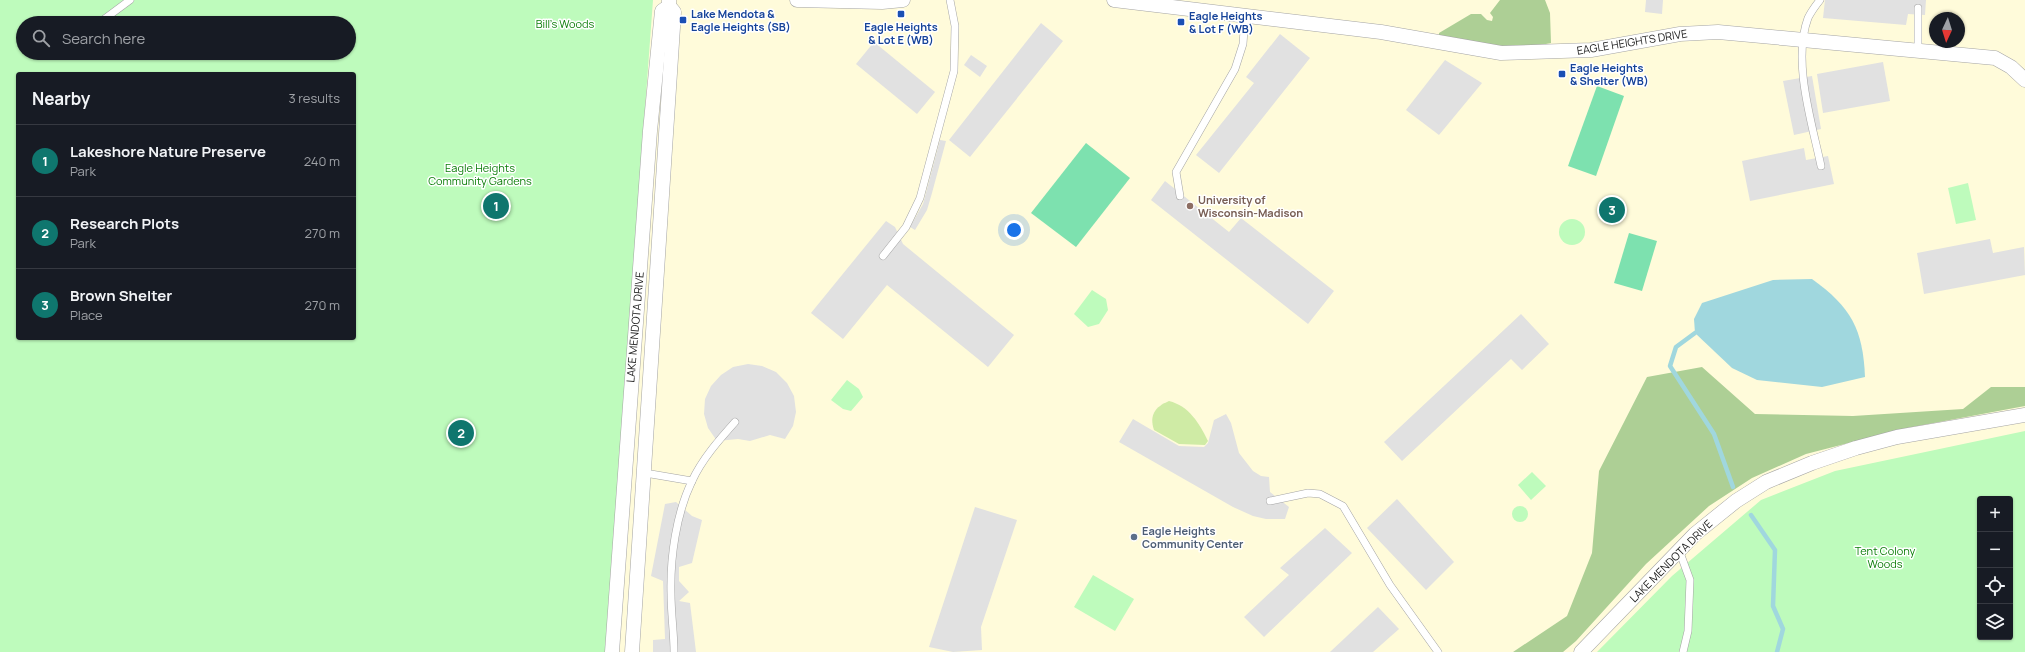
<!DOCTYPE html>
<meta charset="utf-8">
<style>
body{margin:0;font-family:Manrope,sans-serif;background:#20242c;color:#f1f3f6}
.controls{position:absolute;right:12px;bottom:12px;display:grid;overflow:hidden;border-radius:4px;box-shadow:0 1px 3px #0004}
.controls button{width:36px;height:36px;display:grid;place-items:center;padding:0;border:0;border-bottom:1px solid #363941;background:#171b24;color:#f1f3f6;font:20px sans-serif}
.compass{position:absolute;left:1929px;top:12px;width:36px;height:36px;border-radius:50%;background:#171b24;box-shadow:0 1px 3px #0004;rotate:184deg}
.you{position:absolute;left:1014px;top:230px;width:14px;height:14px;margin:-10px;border:3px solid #fff;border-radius:50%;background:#1a73e8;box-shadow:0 0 0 6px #1a73e833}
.badge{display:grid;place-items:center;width:26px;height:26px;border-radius:50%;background:#0f766e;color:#fff;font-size:13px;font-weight:700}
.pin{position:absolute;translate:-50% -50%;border:2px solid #fff;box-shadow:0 1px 4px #0006}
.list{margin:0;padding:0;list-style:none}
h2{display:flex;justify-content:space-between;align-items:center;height:52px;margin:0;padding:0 16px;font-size:17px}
h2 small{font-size:13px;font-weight:400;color:#9ea1a6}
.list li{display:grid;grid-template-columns:26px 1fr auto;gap:12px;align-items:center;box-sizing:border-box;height:72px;padding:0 16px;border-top:1px solid #363941}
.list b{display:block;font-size:15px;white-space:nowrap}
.list p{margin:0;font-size:13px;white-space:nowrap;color:#9ea1a6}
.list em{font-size:13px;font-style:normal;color:#9ea1a6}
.icon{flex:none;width:22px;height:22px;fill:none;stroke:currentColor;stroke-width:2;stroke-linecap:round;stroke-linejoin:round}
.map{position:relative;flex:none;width:2025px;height:652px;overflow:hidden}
.search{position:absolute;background:#171b24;box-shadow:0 1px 3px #0004;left:16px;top:16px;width:340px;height:44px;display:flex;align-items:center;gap:10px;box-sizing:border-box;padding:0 14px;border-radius:22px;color:#9ea1a6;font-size:15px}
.panel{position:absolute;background:#171b24;box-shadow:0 1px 3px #0004;left:16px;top:72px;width:340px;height:268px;border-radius:4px}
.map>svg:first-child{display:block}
</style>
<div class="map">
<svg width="2025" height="652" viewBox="0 0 2025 652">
<rect width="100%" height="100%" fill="#eee9e2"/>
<!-- education -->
<path fill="#fffbda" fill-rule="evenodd" d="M 0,0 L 2025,0 L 2025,652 L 0,652 ZM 1935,18 L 1959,18 L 1959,42 L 1935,42 ZM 23,23 L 349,23 L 349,53 L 23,53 ZM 18,74 L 354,74 L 354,338 L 18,338 ZM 1980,499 L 2010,499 L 2010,637 L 1980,637 Z"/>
<!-- grass -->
<path fill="#cfeba5" d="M 1169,401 C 1189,406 1199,423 1208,441 L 1205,445 L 1179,444 L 1154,430 C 1149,415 1155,407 1169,401 Z"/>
<!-- forest -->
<g fill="#adcf95">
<polygon points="1500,0 1545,0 1550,13 1551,43 1520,49 1439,38 1439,33 1471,14 1481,14 1487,20 1492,21 1493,17 1490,13"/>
<polygon points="1702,367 1755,414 1853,416 1963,409 1991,387 2025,387 2025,406 1907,428 1806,454 1752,478 1709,506 1646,564 1576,641 1563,652 1513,652 1567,616 1592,553 1599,471 1647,377"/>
</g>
<!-- park -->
<g fill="#befbbc" fill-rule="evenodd">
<path d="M 0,0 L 653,0 L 605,652 L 0,652 ZM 23,23 L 349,23 L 349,53 L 23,53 ZM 18,74 L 354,74 L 354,338 L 18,338 Z"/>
<polygon points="1968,183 1976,220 1956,224 1948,188"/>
<circle cx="1572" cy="232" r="13"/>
<polygon points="1092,290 1106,299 1108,310 1099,324 1088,327 1074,314"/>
<polygon points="847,380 859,389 863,397 851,411 843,409 831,400"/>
<path d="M 2025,431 L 2025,652 L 1597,652 L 1672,576 L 1761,500 L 1835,471 ZM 1980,499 L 2010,499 L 2010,637 L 1980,637 Z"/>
<polygon points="1532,472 1546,486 1531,500 1518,485"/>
<circle cx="1520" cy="514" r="8"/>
<polygon points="1093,575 1134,599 1115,631 1074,607"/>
</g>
<!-- pitch -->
<g fill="#7de1af">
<polygon points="1597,86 1624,96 1596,176 1568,166"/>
<polygon points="1086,143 1130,178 1076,247 1031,213"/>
<polygon points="1629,233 1657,241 1642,291 1614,283"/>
</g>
<!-- parking -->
<g fill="#e1e1e1">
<polygon points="1646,0 1663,0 1662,14 1645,12"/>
<polygon points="1825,0 1926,0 1925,15 1908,14 1906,25 1823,18"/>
<polygon points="1041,23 1063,41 970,157 949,140"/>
<polygon points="1280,34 1310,58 1219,173 1196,155 1254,83 1246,77"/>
<polygon points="874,42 935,92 917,114 856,64"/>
<polygon points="971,55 987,66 980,77 964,65"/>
<polygon points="1445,60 1482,83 1439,135 1406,110"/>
<polygon points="1883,62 1890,101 1823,113 1817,74"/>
<polygon points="1812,76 1821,129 1794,135 1783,81"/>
<polygon points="940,140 946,141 932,193 927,210 915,230 910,227 923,204"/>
<polygon points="1804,148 1806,160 1828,156 1834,184 1750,201 1742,161"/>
<polygon points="1165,181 1229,232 1241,218 1334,291 1308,324 1151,200"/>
<polygon points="886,221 895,227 903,244 1014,335 988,367 887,285 843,339 811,313"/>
<polygon points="1990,239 1993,253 2024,247 2025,275 1924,294 1917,253"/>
<polygon points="1521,314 1549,344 1522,370 1511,359 1402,461 1384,442"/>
<polygon points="748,364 762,366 776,372 787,383 794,396 796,412 793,426 785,439 770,435 750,441 738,439 717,441 708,428 704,414 705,399 711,386 721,375 733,367"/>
<polygon points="1226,414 1231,423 1239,453 1253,471 1261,476 1269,477 1270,492 1289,507 1285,519 1266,519 1253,516 1233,507 1119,442 1133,419 1179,446 1204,447 1208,443 1214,420"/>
<polygon points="1397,499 1454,562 1426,590 1367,528"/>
<polygon points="676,502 692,516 702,520 692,563 679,567 679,581 689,592 679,601 690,603 696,652 653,652 653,640 665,639 663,581 651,576 665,504"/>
<polygon points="975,507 1017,520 981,627 982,650 953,652 929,647"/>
<polygon points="1325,528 1352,553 1264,637 1244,617 1289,575 1280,568"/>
<polygon points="1378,607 1399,629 1373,652 1330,652"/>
</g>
<!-- water -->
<path fill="#a0d7de" d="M 1812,279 C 1851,307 1863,329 1865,377 L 1822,387 L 1757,380 L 1732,368 L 1695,333 L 1694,319 L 1702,303 L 1773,280 Z"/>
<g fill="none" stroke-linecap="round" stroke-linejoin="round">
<!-- stream -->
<g stroke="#a0d7de" stroke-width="4.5">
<polyline points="1695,333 1676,347 1670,366 1714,434 1733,487"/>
<polyline points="1751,515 1775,550 1773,606 1783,629 1777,652"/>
</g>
<!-- lane casing -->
<g stroke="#a4a4a4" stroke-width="8">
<g id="lane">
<path d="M 1820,0 C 1816,5 1811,12 1808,18 C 1792,61 1812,123 1821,166"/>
<polyline points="1918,8 1918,50"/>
<polyline points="99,23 130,0"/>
<polyline points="1180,196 1176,172 1235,69 1243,44 1245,16"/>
<polyline points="883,256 906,227 920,198 954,71 955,26 950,0"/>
<polyline points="645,473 692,481"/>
<polyline points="1270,501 1308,493 1320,494 1343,506 1390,585 1438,652"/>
<polyline points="1679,550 1690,580 1688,631 1683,652"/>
<path d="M 674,652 C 674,633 671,613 671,594 C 670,558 676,514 692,481 C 702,459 719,440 735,422"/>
</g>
</g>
<!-- street casing -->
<g stroke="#a4a4a4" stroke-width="15">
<g id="street">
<polyline points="797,0 882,2 903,0"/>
<polyline points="1114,0 1381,32 1501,53 1591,50 1680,34 1718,32 1995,58 2011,67 2025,80"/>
<polyline points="612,652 650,131 662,11 669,6"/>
<polyline points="632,652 674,12 669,6 669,0"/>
<polyline points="1581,652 1695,534 1736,501 1766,482 1812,463 1856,448 1897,437 2025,415"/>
</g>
</g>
<!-- lane -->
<use href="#lane" stroke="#fff" stroke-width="7"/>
<!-- street -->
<use href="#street" stroke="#fff" stroke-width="14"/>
</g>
<!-- markers -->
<g fill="#1a4fb4" stroke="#fff" stroke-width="1.5">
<rect x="897" y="10" width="8" height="8" rx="2"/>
<rect x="679" y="16" width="8" height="8" rx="2"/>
<rect x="1177" y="18" width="8" height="8" rx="2"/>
<rect x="1558" y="70" width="8" height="8" rx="2"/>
</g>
<circle fill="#8d6e63" stroke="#fff" stroke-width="1.5" cx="1190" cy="206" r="4"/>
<circle fill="#5c6f8a" stroke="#fff" stroke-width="1.5" cx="1134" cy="537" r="4"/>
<g text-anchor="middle" stroke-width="3" stroke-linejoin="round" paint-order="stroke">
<!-- transit labels -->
<g font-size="11" font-weight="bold" fill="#164399" stroke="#fff" text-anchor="start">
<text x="691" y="18">Lake Mendota &amp;<tspan x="691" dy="13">Eagle Heights (SB)</tspan></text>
<text x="1189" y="20">Eagle Heights<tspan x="1189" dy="13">&amp; Lot F (WB)</tspan></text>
<text x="901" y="31" text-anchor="middle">Eagle Heights<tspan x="901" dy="13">&amp; Lot E (WB)</tspan></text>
<text x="1570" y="72">Eagle Heights<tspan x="1570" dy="13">&amp; Shelter (WB)</tspan></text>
</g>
<!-- park labels -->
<g font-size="11" fill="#0b7e08" stroke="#fff">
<text x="565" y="28">Bill's Woods</text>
<text x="480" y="172">Eagle Heights<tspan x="480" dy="13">Community Gardens</tspan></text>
<text x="1885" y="555">Tent Colony<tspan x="1885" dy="13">Woods</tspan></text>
</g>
<!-- street labels -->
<g font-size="11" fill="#1d1d1d" stroke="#fff">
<text transform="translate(1632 42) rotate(-9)" y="4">EAGLE HEIGHTS DRIVE</text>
<text transform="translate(635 327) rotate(-85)" y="4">LAKE MENDOTA DRIVE</text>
<text transform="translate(1671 561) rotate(-45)" y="4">LAKE MENDOTA DRIVE</text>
</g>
<!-- education labels -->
<g font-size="11" font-weight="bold" fill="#785e54" stroke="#fff" text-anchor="start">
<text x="1198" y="204">University of<tspan x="1198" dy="13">Wisconsin-Madison</tspan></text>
</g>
<!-- service labels -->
<g font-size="11" font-weight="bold" fill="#4e5e75" stroke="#fff" text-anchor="start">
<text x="1142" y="535">Eagle Heights<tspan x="1142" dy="13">Community Center</tspan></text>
</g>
</g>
</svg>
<div class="controls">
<button>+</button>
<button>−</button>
<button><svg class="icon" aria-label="locate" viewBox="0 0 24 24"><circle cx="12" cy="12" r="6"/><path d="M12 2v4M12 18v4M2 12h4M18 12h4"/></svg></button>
<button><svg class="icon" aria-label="layers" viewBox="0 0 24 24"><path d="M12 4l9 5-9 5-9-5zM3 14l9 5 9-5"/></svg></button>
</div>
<svg class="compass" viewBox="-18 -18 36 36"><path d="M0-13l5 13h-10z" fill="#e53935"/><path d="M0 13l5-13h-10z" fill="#9ea1a6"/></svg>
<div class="you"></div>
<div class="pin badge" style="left:496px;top:206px">1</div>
<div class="pin badge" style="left:461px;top:433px">2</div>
<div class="pin badge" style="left:1612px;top:210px">3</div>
<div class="search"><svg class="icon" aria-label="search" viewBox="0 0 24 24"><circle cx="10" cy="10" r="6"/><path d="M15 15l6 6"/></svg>Search here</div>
<section class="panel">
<h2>Nearby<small>3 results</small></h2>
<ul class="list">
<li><span class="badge">1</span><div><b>Lakeshore Nature Preserve</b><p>Park</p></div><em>240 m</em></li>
<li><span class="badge">2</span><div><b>Research Plots</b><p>Park</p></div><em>270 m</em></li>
<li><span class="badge">3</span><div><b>Brown Shelter</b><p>Place</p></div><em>270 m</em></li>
</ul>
</section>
</div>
